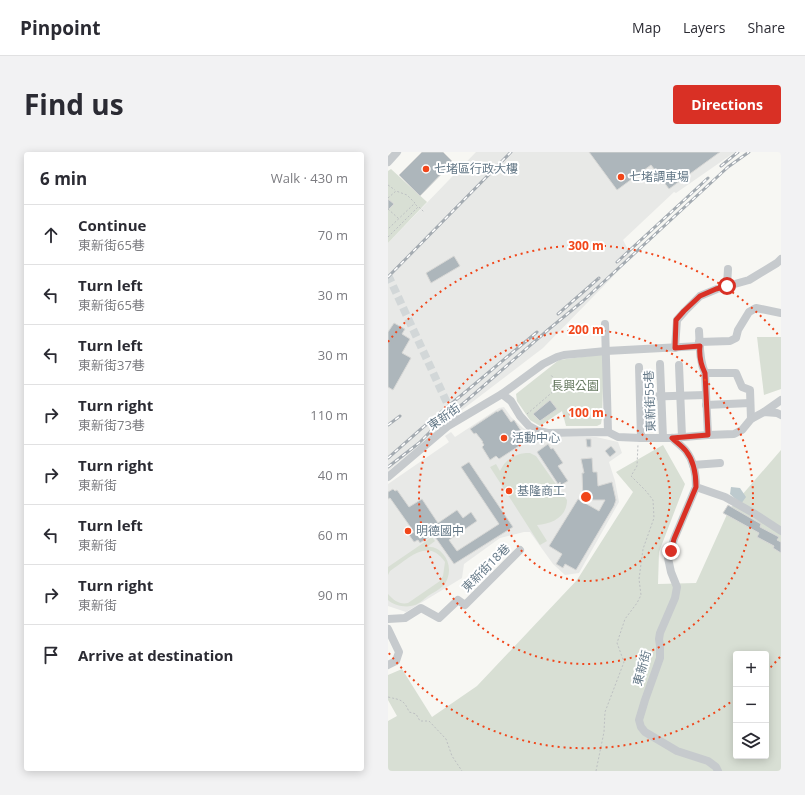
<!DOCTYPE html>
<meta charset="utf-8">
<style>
body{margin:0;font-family:"Open Sans","Noto Sans TC",sans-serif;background:#f2f2f3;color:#2b2b33}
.controls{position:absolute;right:12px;bottom:12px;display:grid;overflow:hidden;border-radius:4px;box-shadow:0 2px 10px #0003}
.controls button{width:36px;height:36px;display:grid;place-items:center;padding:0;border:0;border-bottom:1px solid #e1e1e2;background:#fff;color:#2b2b33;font:20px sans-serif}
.stop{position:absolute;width:12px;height:12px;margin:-9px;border:3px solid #d93025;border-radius:50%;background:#fff}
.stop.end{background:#d93025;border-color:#fff;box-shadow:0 1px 4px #0008}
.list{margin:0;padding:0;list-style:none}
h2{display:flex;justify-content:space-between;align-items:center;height:52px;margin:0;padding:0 16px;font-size:17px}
h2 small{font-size:13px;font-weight:400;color:#7c7c81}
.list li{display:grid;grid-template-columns:26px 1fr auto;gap:12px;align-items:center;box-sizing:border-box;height:60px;padding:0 16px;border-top:1px solid #e1e1e2}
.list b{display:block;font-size:15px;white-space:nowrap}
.list p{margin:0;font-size:13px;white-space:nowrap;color:#7c7c81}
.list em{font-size:13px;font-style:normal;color:#7c7c81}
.icon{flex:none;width:22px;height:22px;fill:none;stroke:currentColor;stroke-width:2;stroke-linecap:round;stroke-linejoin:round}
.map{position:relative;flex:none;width:393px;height:619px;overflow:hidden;border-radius:4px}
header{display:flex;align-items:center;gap:24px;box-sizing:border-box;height:56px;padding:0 20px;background:#fff;border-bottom:1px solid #e1e1e2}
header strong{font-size:19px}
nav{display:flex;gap:22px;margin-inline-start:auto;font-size:14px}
.intro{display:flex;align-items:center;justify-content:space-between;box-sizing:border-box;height:96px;padding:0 24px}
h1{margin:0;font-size:28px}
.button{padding:10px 18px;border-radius:4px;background:#d93025;color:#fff;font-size:14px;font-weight:700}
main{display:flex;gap:24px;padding:0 24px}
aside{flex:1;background:#fff;border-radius:4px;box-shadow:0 2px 10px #0003}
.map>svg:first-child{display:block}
</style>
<header>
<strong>Pinpoint</strong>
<nav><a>Map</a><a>Layers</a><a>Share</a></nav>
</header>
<div class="intro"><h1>Find us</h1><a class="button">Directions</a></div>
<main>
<aside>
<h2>6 min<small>Walk · 430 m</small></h2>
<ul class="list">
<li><svg class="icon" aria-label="ahead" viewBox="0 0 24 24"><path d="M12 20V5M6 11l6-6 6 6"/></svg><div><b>Continue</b><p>東新街65巷</p></div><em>70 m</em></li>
<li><svg class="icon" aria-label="left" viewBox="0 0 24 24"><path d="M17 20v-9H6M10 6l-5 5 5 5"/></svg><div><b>Turn left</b><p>東新街65巷</p></div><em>30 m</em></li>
<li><svg class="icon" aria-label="left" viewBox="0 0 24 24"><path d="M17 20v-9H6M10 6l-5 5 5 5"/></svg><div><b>Turn left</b><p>東新街37巷</p></div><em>30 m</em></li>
<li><svg class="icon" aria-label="right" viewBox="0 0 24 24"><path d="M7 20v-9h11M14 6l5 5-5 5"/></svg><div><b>Turn right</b><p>東新街73巷</p></div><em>110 m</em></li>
<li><svg class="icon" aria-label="right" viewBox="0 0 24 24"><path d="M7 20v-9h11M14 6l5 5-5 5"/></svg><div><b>Turn right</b><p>東新街</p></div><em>40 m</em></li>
<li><svg class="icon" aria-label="left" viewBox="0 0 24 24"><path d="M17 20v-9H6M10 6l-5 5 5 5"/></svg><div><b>Turn left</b><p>東新街</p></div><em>60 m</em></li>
<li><svg class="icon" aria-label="right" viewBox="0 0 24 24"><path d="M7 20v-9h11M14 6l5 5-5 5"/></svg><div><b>Turn right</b><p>東新街</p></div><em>90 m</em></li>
<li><svg class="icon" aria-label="arrive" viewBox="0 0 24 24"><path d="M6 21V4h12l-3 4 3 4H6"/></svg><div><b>Arrive at destination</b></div></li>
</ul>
</aside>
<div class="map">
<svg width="393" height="619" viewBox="0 0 393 619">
<rect width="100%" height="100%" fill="#f7f7f3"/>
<!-- built -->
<g fill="#e8e9e7">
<polygon points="88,0 347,0 288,41 286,40 235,88 244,105 155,196 62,267 0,319 0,91"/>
<polygon points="116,255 123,265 135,276 147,283 158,285 208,285 230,290 234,301 221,310 227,329 231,350 191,421 177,423 165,412 142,380 136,380 112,386 76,412 74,426 18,460 0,454 0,332 61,290 57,284 63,280 67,285 111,256"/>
</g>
<!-- green -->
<g fill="#d8dfd4" fill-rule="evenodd">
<polygon points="3,17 39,50 0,91 0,19"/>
<polygon points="369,185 393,185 393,237 376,243"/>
<polygon points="216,202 214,266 213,272 209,274 178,274 174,259 152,274 142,268 129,249 128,242 171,208"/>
<path d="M 275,293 L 297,332 L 271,400 L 270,432 L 308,431 L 341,358 L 393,298 L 393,619 L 0,619 L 0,569 L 9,564 L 0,548 L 0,523 L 14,517 L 44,565 L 89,534 L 189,428 L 245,340 L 228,320 ZM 348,502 L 378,502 L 378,604 L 348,604 Z"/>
<path d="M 138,301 L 142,301 L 148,304 L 179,348 C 179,365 164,372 149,373 L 159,389 L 152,393 L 102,315 L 108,312 L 112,319 C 117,308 126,302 138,301 Z"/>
<path d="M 44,385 L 47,389 L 39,395 C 45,394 51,397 55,402 C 63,411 63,425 55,434 C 51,438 44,441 40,444 C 36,447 31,452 27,453 C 19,456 6,454 0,448 L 0,442 C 5,448 12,453 20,451 L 52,429 L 55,424 L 57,410 C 40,385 20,407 2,419 L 0,423 L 0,415 Z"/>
</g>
<!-- water -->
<polygon fill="#bdcace" points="343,335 352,336 358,345 353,352 342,342"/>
<!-- building -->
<g fill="#adb6bb" stroke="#d8d8d6">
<polygon points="34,0 55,0 65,10 32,44 11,23"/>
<polygon points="201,0 332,0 281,37 263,13 229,38"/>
<polygon points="0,47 6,52 0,58"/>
<polygon points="66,104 72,114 43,131 38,121"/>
<polygon points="6,171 17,177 14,182 22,187 14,201 23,206 5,238 0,235 0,180"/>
<polygon points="162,248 169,257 152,269 145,262"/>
<polygon points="114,257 123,270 126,268 137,285 131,288 134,292 111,307 108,304 102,308 94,295 96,293 94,290 95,290 88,281 86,282 82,277 109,259 109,260"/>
<polygon points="198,287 203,287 203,295 199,295"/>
<polygon points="160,292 163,297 165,296 175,311 170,314 180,329 173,333 172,330 170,332 149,300"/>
<polygon points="223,294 228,300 222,305 217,299"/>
<polygon points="204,306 205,320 209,320 210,334 224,330 228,348 226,354 188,418 177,412 175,416 168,412 174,402 161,394 190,347 211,359 217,348 195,348 194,321 196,321 193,307"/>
<polygon points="81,310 125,375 66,412 45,382 32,391 30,388 26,390 21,383 26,380 2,346 0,347 0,340 5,337 7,339 9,338 21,355 34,347 50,371 69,358 75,366 83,360 89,369 61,388 69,399 111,372 73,315"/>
<polygon points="340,353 373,372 372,375 391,385 389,388 393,390 393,401 385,396 386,394 369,385 371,381 335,361"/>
</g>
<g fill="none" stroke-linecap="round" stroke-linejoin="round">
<!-- minor-tunnel -->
<polyline stroke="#d2d7d8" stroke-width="8" stroke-dasharray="8 4" stroke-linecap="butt" points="0,123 66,266"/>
<!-- path -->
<g stroke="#bdc0c2" stroke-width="1" stroke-dasharray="2 2" stroke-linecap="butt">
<polyline points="0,33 7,38"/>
<polyline points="0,46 8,39 19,43 27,51 0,77"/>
<polyline points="31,55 36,60"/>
<polyline points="0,57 10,66"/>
<polyline points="0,85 30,55 27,52"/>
<polyline points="139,262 168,237 169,230 162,222"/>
<path d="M 0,545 C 12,548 16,547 21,560 L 28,562 L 32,569 L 41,569 L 58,587 L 64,604 L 74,619"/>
<polyline points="208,619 216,580 217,560 236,510 229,491 237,467 249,451 253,443 251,427 255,397 266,366 265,348 258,339 243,324 249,314 250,292"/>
</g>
<!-- minor -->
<g stroke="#c6cacd" stroke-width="8">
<polyline points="0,10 9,0"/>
<polyline points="339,134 340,117"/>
<polyline points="217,172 220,280"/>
<path d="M 311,179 C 312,193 311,208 317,221 L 320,283"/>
<polyline points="311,190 342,189 348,186 350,178 361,160 368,156 393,161"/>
<polyline points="287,196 289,168 297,159 312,144 329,137 361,128 389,111 393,107"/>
<polyline points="272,212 275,286"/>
<polyline points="291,213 294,285"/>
<polyline points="251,215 253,286"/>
<polyline points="317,221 348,221 354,235 362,238 363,267"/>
<polyline points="114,242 123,249 132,264 141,274 150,279 160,281 220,280 230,285 253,286 284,286 320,283 346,282 354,278 363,267 376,260 389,261 393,263"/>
<polyline points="252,245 317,243"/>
<polyline points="318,253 362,251"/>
<polyline points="376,260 393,248"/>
<path d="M 284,286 C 288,290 294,294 298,299 C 306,309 308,322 308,335 L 286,387 L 280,406 L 283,420 L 289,435 L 287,446 L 272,481 L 271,487 L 272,494 L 272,506 L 257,548 L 251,568 L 253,575 L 257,580 L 289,599 L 320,609 L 328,615 L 330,619"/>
<polyline points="305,313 332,311"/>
<polyline points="0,325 60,274 114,242 155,212 169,205 176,203 218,199 312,194"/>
<polyline points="308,335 337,345 367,362 393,379"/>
<polyline points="0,467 17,466 33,456 51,466 70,448 77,453 132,398"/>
<polyline points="0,477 11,500 8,509 0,513"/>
</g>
<!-- rail casing -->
<g stroke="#a4abb1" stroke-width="3">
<g id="rail">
<polyline points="333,14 350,0"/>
<polyline points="229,110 320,26"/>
<polyline points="0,125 123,0"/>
<polyline points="170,162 211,126"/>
<polyline points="0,273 12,264"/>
<polyline points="0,306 33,277 149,180"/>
<polyline points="0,315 31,291 51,271 77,250 161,177 195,149 340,15 361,0"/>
</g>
</g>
<!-- rail -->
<use href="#rail" stroke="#fff" stroke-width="1.5" stroke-dasharray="4.5" stroke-linecap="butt"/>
</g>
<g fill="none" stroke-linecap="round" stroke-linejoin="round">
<!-- route -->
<path stroke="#d93025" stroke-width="5" d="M 283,399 L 286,387 L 308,335 C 308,322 306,309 298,299 C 294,294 288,290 284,286 L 320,283 L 317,221 C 313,213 311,203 312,194 L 287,196 L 288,168 L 296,159 L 312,144 L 328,137 L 339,134"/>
</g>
<!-- distance rings -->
<g fill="none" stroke="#f1461a" stroke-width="2" stroke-dasharray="2 4">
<circle cx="198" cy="345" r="84"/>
<circle cx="198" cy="345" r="167"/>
<path d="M392 505A251 251 0 0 1 379 519M347 547A251 251 0 0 1 0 500M0 190A251 251 0 0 1 392 185"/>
</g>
<!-- markers -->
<g fill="#f1461a" stroke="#fff" stroke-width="1.5">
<circle cx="38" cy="17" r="4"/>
<circle cx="233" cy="25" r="4"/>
<circle cx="116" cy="286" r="4"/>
<circle cx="121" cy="339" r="4"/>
<circle cx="20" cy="379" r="4"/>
</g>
<g text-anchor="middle" stroke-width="4" stroke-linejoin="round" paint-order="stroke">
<!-- poi labels -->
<g font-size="12" fill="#647887" stroke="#fff" text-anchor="start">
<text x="46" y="21">七堵區行政大樓</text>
<text x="241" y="29">七堵調車場</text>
<text x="124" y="290">活動中心</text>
<text x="129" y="343">基隆商工</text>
<text x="28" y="383">明德國中</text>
</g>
<!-- park labels -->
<g font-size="12" fill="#65785f" stroke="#fff">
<text x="187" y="238">長興公園</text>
</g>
<!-- street labels -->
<g font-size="12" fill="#647887" stroke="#fff">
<text transform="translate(262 249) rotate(-92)" y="4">東新街55巷</text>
<text transform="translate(56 265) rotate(-35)" y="4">東新街</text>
<text transform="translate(98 416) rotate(-45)" y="4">東新街18巷</text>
<text transform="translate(254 516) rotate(-74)" y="4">東新街</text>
</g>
</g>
<circle cx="198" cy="345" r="6" fill="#f1461a" stroke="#fff" stroke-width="2"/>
<g font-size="12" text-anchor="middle" font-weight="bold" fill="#f1461a" stroke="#fff" stroke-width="4" stroke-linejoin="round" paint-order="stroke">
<text x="198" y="98">300 m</text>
<text x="198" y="182">200 m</text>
<text x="198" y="265">100 m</text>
</g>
</svg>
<div class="controls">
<button>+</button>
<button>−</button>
<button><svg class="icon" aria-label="layers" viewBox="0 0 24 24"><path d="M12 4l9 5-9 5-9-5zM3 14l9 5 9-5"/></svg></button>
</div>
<div class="stop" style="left:339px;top:134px"></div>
<div class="stop end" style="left:283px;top:399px"></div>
</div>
</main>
